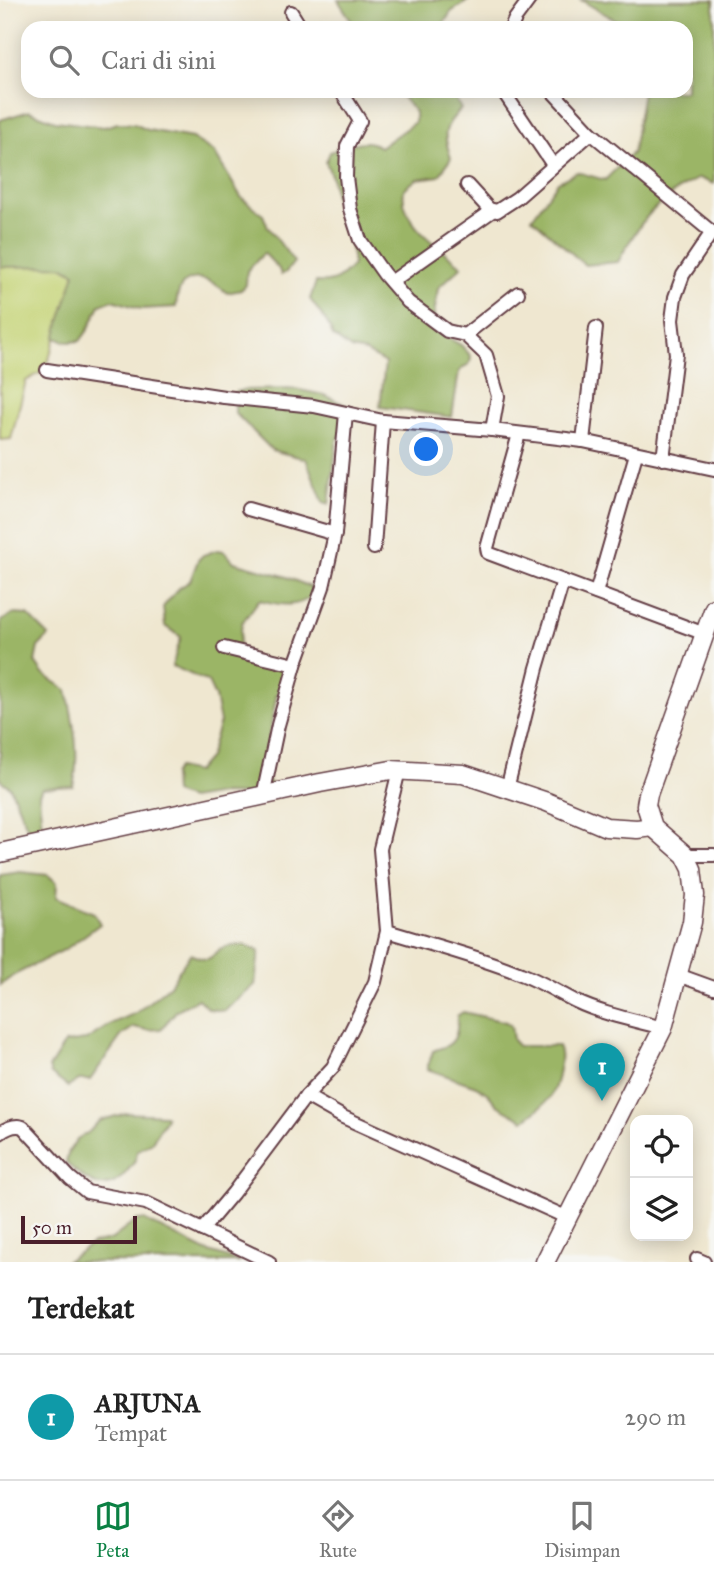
<!DOCTYPE html>
<html lang="id">
<style>
body{margin:0;font-family:"IM FELL Great Primer",serif;background:#f2f2f2;color:#222}
.controls{position:absolute;right:21px;bottom:21px;display:grid;overflow:hidden;border-radius:14px;box-shadow:0 4px 18px #0003}
.controls button{width:63px;height:63px;display:grid;place-items:center;padding:0;border:0;border-bottom:2px solid #e0e0e0;background:#fff;color:#222;font:35px sans-serif}
.scale{position:absolute;left:21px;bottom:18px;width:116px;box-sizing:border-box;padding-left:7px;border:4px solid #4a1f2b;border-top:0;font-size:19px;line-height:24px;white-space:nowrap;color:#4a1f2b;-webkit-text-stroke:5px #f6f6f2;paint-order:stroke}
.you{position:absolute;left:427px;top:450px;width:24px;height:24px;margin:-18px;border:5px solid #fff;border-radius:50%;background:#1a73e8;box-shadow:0 0 0 10px #1a73e833}
.badge{display:grid;place-items:center;width:46px;height:46px;border-radius:50%;background:#0b8043;color:#fff;font-size:23px;font-weight:700}
.pin{position:absolute;translate:-50% -58px;filter:drop-shadow(0 2px 4px #0008)}
.pin::after{content:'';position:absolute;top:37px;width:24px;height:21px;background:inherit;clip-path:polygon(0 0,100% 0,50% 100%)}
.list{margin:0;padding:0;list-style:none}
h2{display:flex;justify-content:space-between;align-items:center;height:91px;margin:0;padding:0 28px;font-size:30px}
h2 small{font-size:23px;font-weight:400;color:#767676}
.list li{display:grid;grid-template-columns:46px 1fr auto;gap:21px;align-items:center;box-sizing:border-box;height:126px;padding:0 28px;border-top:2px solid #e0e0e0}
.list b{display:block;font-size:26px;white-space:nowrap}
.list p{margin:0;font-size:23px;white-space:nowrap;color:#767676}
.list em{font-size:23px;font-style:normal;color:#767676}
.icon{flex:none;width:38px;height:38px;fill:none;stroke:currentColor;stroke-width:2;stroke-linecap:round;stroke-linejoin:round}
.map{position:relative;flex:none;width:714px;height:1262px;overflow:hidden}
.search{position:absolute;background:#fff;box-shadow:0 4px 18px #0003;left:21px;right:21px;top:21px;height:77px;display:flex;align-items:center;gap:18px;box-sizing:border-box;padding:0 24px;border-radius:21px;color:#767676;font-size:26px}
.sheet{height:217px;background:#fff}
nav{display:flex;justify-content:space-around;align-items:center;box-sizing:border-box;height:98px;border-top:2px solid #e0e0e0;background:#fff;font-size:19px;color:#767676}
nav a{display:grid;justify-items:center;gap:4px}
nav .on{color:#0b8043}
.map>svg:first-child{display:block}
</style>
<div class="map">
<svg width="714" height="1262" viewBox="0 0 714 1262">
<rect width="100%" height="100%" fill="#f6f6f2"/>
<filter id="ink" filterUnits="userSpaceOnUse"><feTurbulence type="fractalNoise" baseFrequency=".0143" numOctaves="2"/><feDisplacementMap in="SourceGraphic" scale="14" xChannelSelector="R" yChannelSelector="G"/><feConvolveMatrix kernelMatrix="1 2 1 2 8 2 1 2 1" color-interpolation-filters="sRGB"/></filter>
<filter id="wash" filterUnits="userSpaceOnUse"><feTurbulence type="fractalNoise" baseFrequency=".00686" numOctaves="4" result="noise"/><feDisplacementMap in="SourceGraphic" scale="28" xChannelSelector="R" yChannelSelector="G"/><feGaussianBlur stdDeviation="1.57" result="paint"/><feColorMatrix in="noise" values="0 0 0 0 0 0 0 0 0 0 0 0 0 0 0 0 0 1.4 0 .05"/><feComposite in="paint" operator="in"/></filter>
<g filter="url(#wash)">
<rect width="100%" height="100%" fill="#efe7d0"/>
<!-- green -->
<polygon fill="#c4d375" stroke="#877950" stroke-width="2" points="37,266 62,266 75,274 49,359 40,373 26,381 11,439 0,440 0,267"/>
<!-- forest -->
<g fill="#9bb566" stroke="#726a48" stroke-width="2">
<polygon points="338,0 469,0 451,12 441,28 356,28"/>
<path d="M 581,0 L 714,0 L 714,184 L 699,178 C 656,199 640,221 618,262 L 585,265 L 532,218 L 558,182 L 577,172 L 605,180 L 633,152 L 643,91 L 686,91 L 686,28 L 618,28 L 619,22 Z"/>
<path d="M 397,91 L 451,91 L 461,109 C 442,128 443,134 451,158 L 439,176 L 417,179 L 404,189 C 398,223 439,247 462,266 L 438,288 L 432,329 L 461,345 L 471,356 L 470,363 L 459,371 L 452,417 L 380,407 L 385,363 L 366,352 L 351,349 L 333,336 L 328,324 L 310,299 L 316,282 C 334,284 341,278 353,265 L 349,231 L 335,198 L 332,178 L 326,162 L 330,152 C 347,146 364,136 380,147 L 415,122 L 415,112 Z"/>
<path d="M 29,111 L 55,121 L 104,127 L 118,123 L 134,124 L 148,130 L 192,138 L 214,152 L 241,197 L 263,215 L 268,227 L 294,262 L 286,272 L 281,275 L 279,269 L 264,253 L 247,271 L 246,285 L 241,290 L 227,293 C 205,273 178,270 176,307 L 141,309 L 113,300 L 100,305 L 88,330 L 80,341 L 68,342 L 55,338 L 75,273 L 62,266 L 0,267 L 0,120 Z"/>
<polygon points="295,389 324,395 356,410 350,427 337,440 329,504 323,502 306,459 272,450 235,413 235,392 243,390"/>
<path d="M 217,550 L 224,551 L 234,562 L 284,576 L 313,588 L 314,595 C 295,609 281,605 259,600 L 242,623 L 238,653 L 285,671 L 276,698 L 262,775 L 275,787 L 256,795 L 221,794 L 190,799 L 174,793 L 173,775 L 177,768 L 196,772 L 209,757 L 220,722 L 215,697 L 208,682 L 172,666 L 181,637 L 165,626 L 163,607 L 178,589 L 190,581 L 198,560 L 203,555 Z"/>
<path d="M 13,614 L 28,615 L 49,636 L 38,647 L 35,662 L 43,674 L 67,690 C 73,722 81,753 73,786 L 42,788 L 39,794 L 42,828 L 28,829 L 10,787 L 0,780 L 1,621 Z"/>
<polygon points="20,872 48,875 57,883 56,897 94,913 100,924 66,949 16,974 0,985 0,875"/>
<path d="M 244,945 L 259,951 L 255,985 L 224,1011 L 209,1009 L 198,999 L 177,1010 L 161,1029 L 147,1030 L 134,1027 L 122,1035 L 90,1080 L 79,1080 L 68,1087 L 51,1074 L 49,1068 L 65,1043 L 86,1040 L 113,1023 L 136,1013 L 170,985 L 190,954 C 217,966 206,954 226,947 C 231,945 238,946 244,945 Z"/>
<path d="M 463,1012 L 506,1022 L 511,1026 L 513,1040 L 518,1046 L 558,1046 C 562,1054 560,1061 559,1069 C 555,1098 546,1104 524,1120 L 497,1105 L 488,1094 L 476,1086 L 427,1069 L 433,1051 C 437,1049 441,1048 444,1047 C 458,1042 458,1027 457,1016 Z"/>
<path d="M 126,1113 L 165,1115 L 166,1118 L 152,1142 L 137,1151 C 137,1159 133,1164 128,1170 C 106,1199 87,1181 66,1163 L 69,1151 L 77,1139 L 89,1132 L 99,1121 Z"/>
<polygon points="137,1220 144,1220 206,1251 241,1262 65,1262 92,1244 112,1239"/>
</g>
</g>
<g filter="url(#ink)">
<g fill="none" stroke-linecap="round" stroke-linejoin="round">
<!-- street casing -->
<g stroke="#633d44" stroke-width="16">
<g id="street">
<polyline points="291,12 301,28"/>
<polyline points="511,28 515,19 529,0"/>
<polyline points="341,91 360,121 347,146 346,177 350,209 360,240 384,274 408,302 447,331 465,335 486,355 498,396 492,430"/>
<polyline points="503,91 553,165"/>
<polyline points="552,91 591,133 714,234"/>
<polyline points="467,185 489,209 497,211 517,198 591,133"/>
<polyline points="391,282 492,211"/>
<polyline points="465,335 518,293"/>
<polyline points="47,370 224,397 314,406 383,421 492,430 583,441 714,469"/>
<polyline points="519,434 487,548 488,553 705,634"/>
<polyline points="583,441 596,328"/>
<polyline points="663,459 676,354 672,320 675,297 683,275 712,232"/>
<polyline points="248,509 335,534"/>
<polyline points="374,548 383,421"/>
<polyline points="596,593 636,454"/>
<polyline points="224,648 295,665"/>
<path d="M 399,770 L 380,849 L 387,931 C 432,945 477,956 521,974 C 540,981 557,992 575,1001 C 602,1014 633,1020 663,1028"/>
<polyline points="507,789 537,668 563,581"/>
<polyline points="263,796 278,725 295,665 323,587 335,534 346,413"/>
<polyline points="685,855 714,855"/>
<polyline points="387,931 375,982 333,1067 306,1096 343,1117 568,1218"/>
<polyline points="678,975 714,988"/>
<path d="M 0,1133 C 7,1128 15,1124 23,1127 L 70,1178 L 87,1192 L 146,1203 L 269,1262"/>
<polyline points="202,1230 233,1193 306,1096"/>
<polyline points="697,1259 704,1262"/>
</g>
</g>
<!-- secondary casing -->
<g stroke="#633d44" stroke-width="21">
<g id="secondary">
<polyline points="0,853 320,783 391,770 463,774 547,802 606,827 637,829 653,827"/>
<polyline points="545,1262 663,1028 692,922 695,895 692,869 685,855 653,827 646,805 648,794 714,608"/>
</g>
</g>
<!-- street -->
<use href="#street" stroke="#fff" stroke-width="12"/>
<!-- secondary -->
<use href="#secondary" stroke="#fff" stroke-width="18"/>
</g>
</g>
</svg>
<div class="controls">
<button><svg class="icon" aria-label="locate" viewBox="0 0 24 24"><circle cx="12" cy="12" r="6"/><path d="M12 2v4M12 18v4M2 12h4M18 12h4"/></svg></button>
<button><svg class="icon" aria-label="layers" viewBox="0 0 24 24"><path d="M12 4l9 5-9 5-9-5zM3 14l9 5 9-5"/></svg></button>
</div>
<div class="scale">50 m</div>
<div class="you"></div>
<div class="pin badge" style="left:602px;top:1101px;background:#0f9aa8">1</div>
<div class="search"><svg class="icon" aria-label="search" viewBox="0 0 24 24"><circle cx="10" cy="10" r="6"/><path d="M15 15l6 6"/></svg>Cari di sini</div>
</div>
<section class="sheet">
<h2>Terdekat<small></small></h2>
<ul class="list">
<li><span class="badge" style="background:#0f9aa8">1</span><div><b>ARJUNA</b><p>Tempat</p></div><em>290 m</em></li>
</ul>
</section>
<nav>
<a class="on"><svg class="icon" aria-label="map" viewBox="0 0 24 24"><path d="M3 6l6-2 6 2 6-2v14l-6 2-6-2-6 2zM9 4v14M15 6v14"/></svg>Peta</a>
<a><svg class="icon" aria-label="directions" viewBox="0 0 24 24"><path d="M12 3l9 9-9 9-9-9zM9 14v-3h6M13 9l2 2-2 2"/></svg>Rute</a>
<a><svg class="icon" aria-label="saved" viewBox="0 0 24 24"><path d="M7 4h10v16l-5-4-5 4z"/></svg>Disimpan</a>
</nav>
